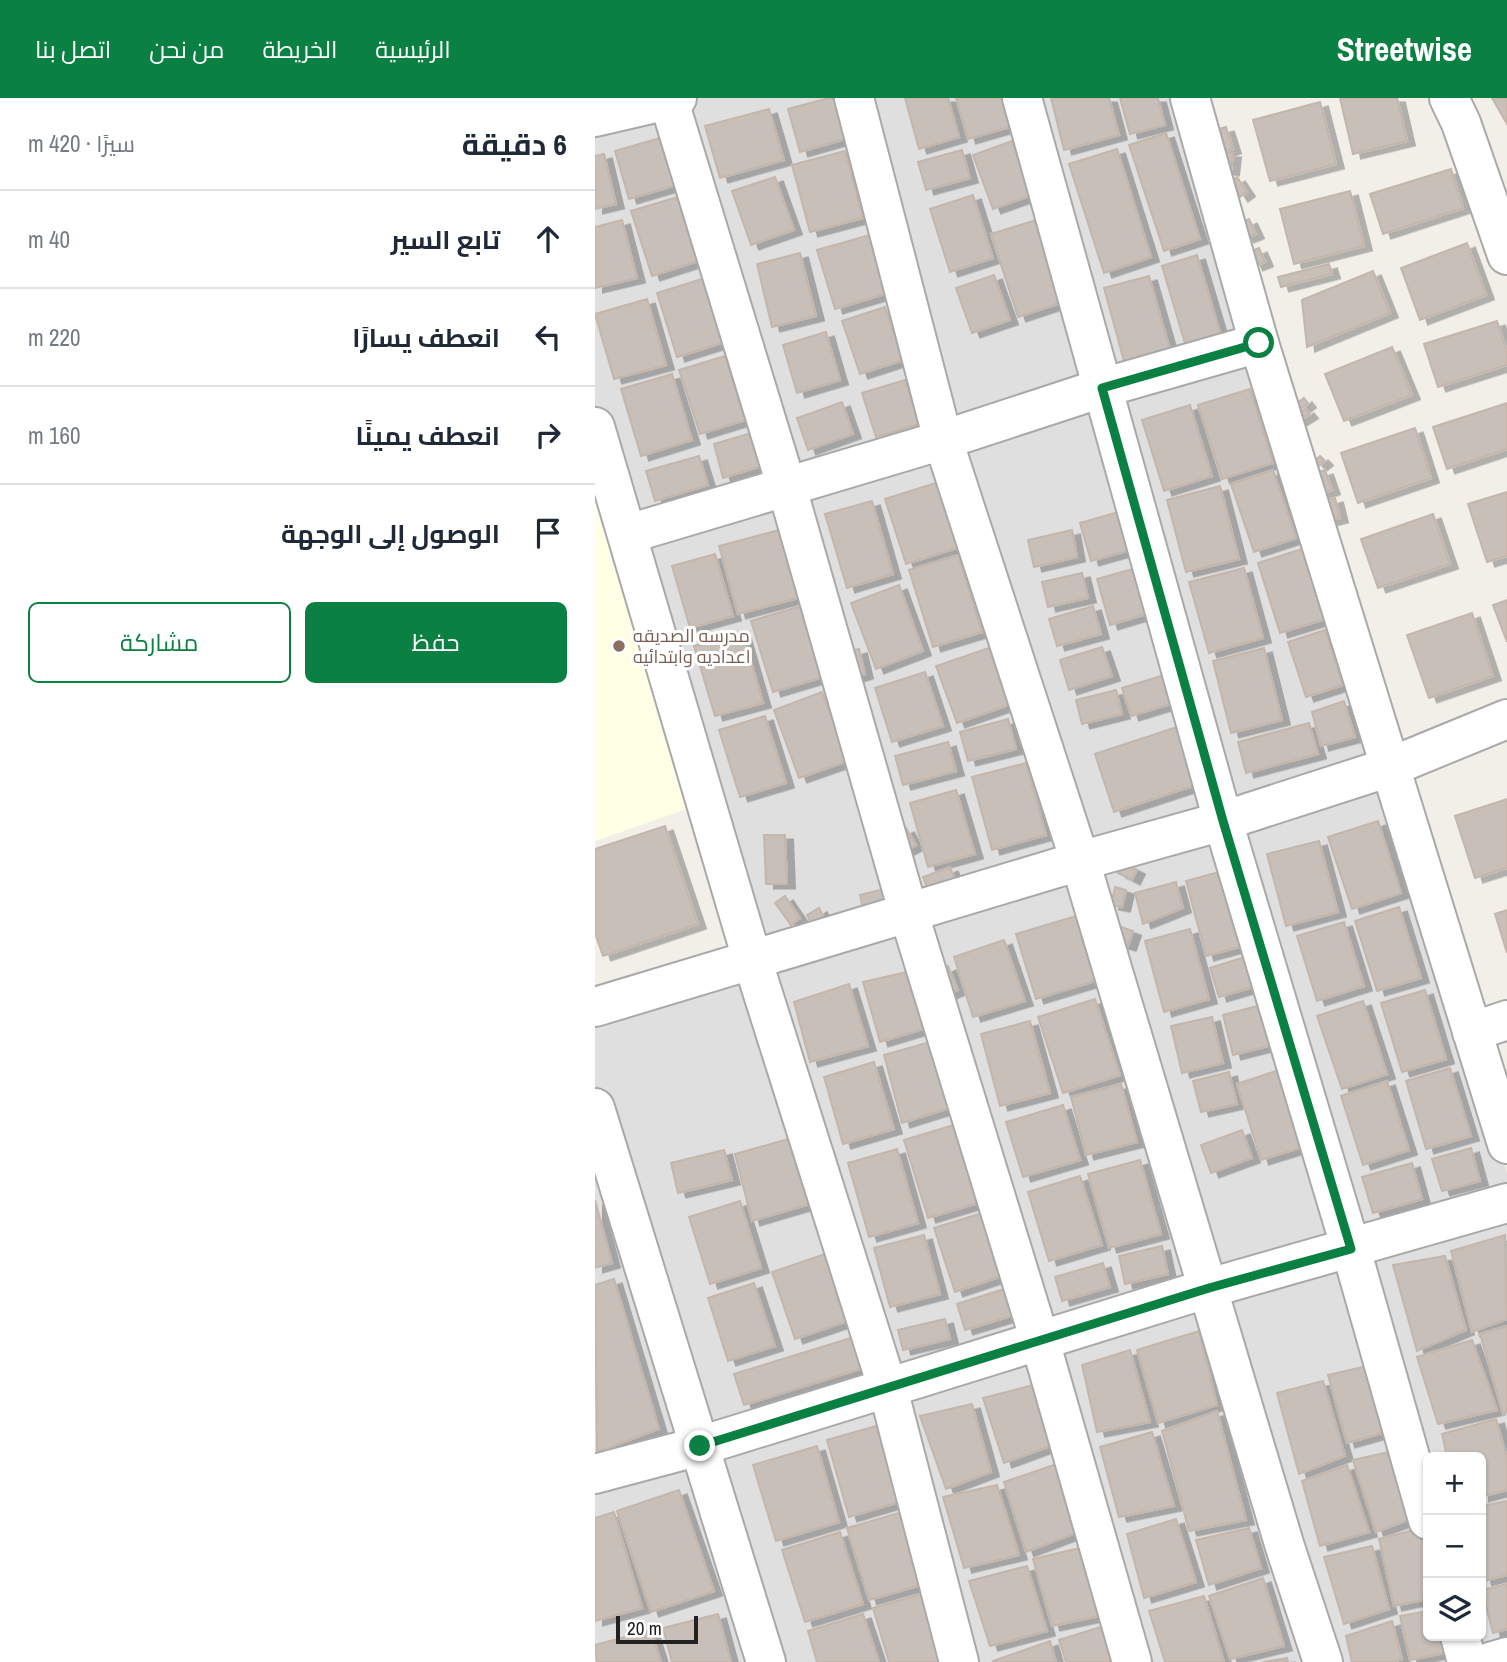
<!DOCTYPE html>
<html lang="ar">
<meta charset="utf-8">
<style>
body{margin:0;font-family:"Archivo Narrow",Cairo,sans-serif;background:#f6f6f7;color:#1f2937;direction:rtl}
.controls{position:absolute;right:21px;bottom:21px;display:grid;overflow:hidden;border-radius:10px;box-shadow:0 2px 5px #0004}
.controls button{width:63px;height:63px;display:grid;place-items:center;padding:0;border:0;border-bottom:2px solid #e0e1e3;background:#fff;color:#1f2937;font:35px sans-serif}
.scale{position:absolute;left:21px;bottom:18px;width:82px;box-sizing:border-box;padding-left:7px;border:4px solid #222;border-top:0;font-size:19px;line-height:24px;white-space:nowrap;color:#222;-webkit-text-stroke:5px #fff;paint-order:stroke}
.stop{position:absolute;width:21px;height:21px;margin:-16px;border:5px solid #0b8043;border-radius:50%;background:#fff}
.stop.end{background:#0b8043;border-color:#fff;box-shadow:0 2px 7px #0008}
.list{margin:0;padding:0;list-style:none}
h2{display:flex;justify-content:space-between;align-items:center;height:91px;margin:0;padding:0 28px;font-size:30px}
h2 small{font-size:23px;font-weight:400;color:#747a83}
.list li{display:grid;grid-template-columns:46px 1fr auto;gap:21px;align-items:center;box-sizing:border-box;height:98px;padding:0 28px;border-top:2px solid #e0e1e3}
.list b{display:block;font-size:26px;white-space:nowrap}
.list em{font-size:23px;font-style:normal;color:#747a83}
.actions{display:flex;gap:14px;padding:21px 28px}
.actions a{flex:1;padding:16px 0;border:2px solid #0b8043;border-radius:10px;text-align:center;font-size:24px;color:#0b8043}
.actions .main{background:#0b8043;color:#fff}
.icon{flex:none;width:38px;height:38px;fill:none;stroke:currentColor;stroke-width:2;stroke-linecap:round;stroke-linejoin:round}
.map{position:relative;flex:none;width:912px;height:1564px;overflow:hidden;direction:ltr}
header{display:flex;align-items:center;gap:42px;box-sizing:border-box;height:98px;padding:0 35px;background:#0b8043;color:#fff}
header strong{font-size:33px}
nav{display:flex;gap:38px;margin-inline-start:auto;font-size:24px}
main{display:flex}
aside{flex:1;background:#fff}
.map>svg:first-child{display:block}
</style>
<header>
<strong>Streetwise</strong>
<nav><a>الرئيسية</a><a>الخريطة</a><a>من نحن</a><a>اتصل بنا</a></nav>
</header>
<main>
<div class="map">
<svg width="912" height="1564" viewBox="0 0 912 1564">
<defs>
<filter id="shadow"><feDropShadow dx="8" dy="4.5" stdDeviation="0" flood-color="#0004"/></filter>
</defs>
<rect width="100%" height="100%" fill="#f2efe9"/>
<!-- residential -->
<path fill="#e0dfdf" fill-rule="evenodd" d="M 77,0 L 597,0 L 912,1076 L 912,1557 L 888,1564 L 0,1564 L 0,910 L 157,862 L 0,334 L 0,18 ZM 833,1359 L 886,1359 L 886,1538 L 833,1538 Z"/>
<!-- education -->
<polygon fill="#ffffe5" points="0,385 95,710 0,743"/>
<!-- building -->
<g fill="#c7bfb8" stroke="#c4b6ab" stroke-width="2" filter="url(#shadow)">
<polygon points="234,0 238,0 250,41 205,54 193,11"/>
<polygon points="310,0 353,0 364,39 324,51"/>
<polygon points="361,0 410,0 418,28 373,41"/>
<polygon points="456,0 514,0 524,37 469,52"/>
<polygon points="525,0 563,0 570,27 535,36"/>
<polygon points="745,0 802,0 812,43 758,56"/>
<polygon points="897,0 912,0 912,26"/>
<polygon points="725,4 741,66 675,83 658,22"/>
<polygon points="174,11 189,62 125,80 110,28"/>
<polygon points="631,29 638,51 624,55 617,33"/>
<polygon points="571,35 605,141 569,153 534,47"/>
<polygon points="72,38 85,86 34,101 20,53"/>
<polygon points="417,43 437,97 398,111 378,57"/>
<polygon points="522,51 556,159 509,175 474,66"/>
<polygon points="367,52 375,80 331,92 323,64"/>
<polygon points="250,53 268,120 215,134 197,67"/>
<polygon points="630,55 638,55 636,73 629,72"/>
<polygon points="9,56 21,106 0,111 0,58"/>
<polygon points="856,71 868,110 788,136 775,96"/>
<polygon points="180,79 199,132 156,147 137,93"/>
<polygon points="642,79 652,94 645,99 635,83"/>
<polygon points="755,93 769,148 699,166 685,111"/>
<polygon points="378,97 398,160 355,174 335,111"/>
<polygon points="86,98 106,162 57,178 36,113"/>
<polygon points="654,121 661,136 651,140 644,126"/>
<polygon points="27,122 42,180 0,190 0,129"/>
<polygon points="441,122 468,204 423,219 396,136"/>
<polygon points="275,137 293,195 240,211 222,152"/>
<polygon points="872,145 891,197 825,222 806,170"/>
<polygon points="664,150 670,164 660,168 654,154"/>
<polygon points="205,155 221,218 177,229 162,166"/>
<polygon points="602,157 627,241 592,252 567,168"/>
<polygon points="734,166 737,176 686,189 683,179"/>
<polygon points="778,173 795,215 712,249 707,202"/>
<polygon points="399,177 415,222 377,235 361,190"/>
<polygon points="554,178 576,255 530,267 509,190"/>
<polygon points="110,180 130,244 82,259 62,195"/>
<polygon points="52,201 71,267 19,281 0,216"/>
<polygon points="290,209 308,262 265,276 247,223"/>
<polygon points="902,223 912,254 912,267 843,289 829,246"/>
<polygon points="231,234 245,282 202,295 188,247"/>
<polygon points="797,249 817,297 749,323 730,276"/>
<polygon points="130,258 150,322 105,336 84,272"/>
<polygon points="77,276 97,342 46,358 26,291"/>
<polygon points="310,282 324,326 281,339 267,295"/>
<polygon points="655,291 678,365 627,381 603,307"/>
<polygon points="709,300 713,305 704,312 700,307"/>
<polygon points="247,304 258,336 213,352 202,320"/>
<polygon points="912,305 912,351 852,371 838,329"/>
<polygon points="595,307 617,378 569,393 547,322"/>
<polygon points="711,311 715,316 704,323 700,317"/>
<polygon points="820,330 836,380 763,405 746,355"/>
<polygon points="160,334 170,367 128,380 119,346"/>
<polygon points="104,358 113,387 60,403 51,373"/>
<polygon points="725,358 730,363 724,368 719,363"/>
<polygon points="678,372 701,440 659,454 636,386"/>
<polygon points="730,372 737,392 726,396 720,375"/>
<polygon points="344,384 365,449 311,466 290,401"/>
<polygon points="625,388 644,461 591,474 572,402"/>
<polygon points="912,394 912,458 892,464 873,406"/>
<polygon points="740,400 745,420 733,423 728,403"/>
<polygon points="277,403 298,476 252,490 230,416"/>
<polygon points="527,413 538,451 496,463 485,425"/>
<polygon points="838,416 855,466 783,490 766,441"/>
<polygon points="184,432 203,500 143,516 124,448"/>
<polygon points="477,432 482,459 439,469 433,442"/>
<polygon points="707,451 730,521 685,535 663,465"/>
<polygon points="120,456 138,518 95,530 77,468"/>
<polygon points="363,457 387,534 338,549 314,472"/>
<polygon points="545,469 558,514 515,527 502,481"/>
<polygon points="649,470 668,540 614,555 594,484"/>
<polygon points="487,475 493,500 453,509 447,484"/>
<polygon points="304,487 328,553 281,571 256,505"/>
<polygon points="912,502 912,544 898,507"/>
<polygon points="209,507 231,578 178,594 156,523"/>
<polygon points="498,508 506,536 462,548 454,521"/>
<polygon points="877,515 898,578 834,600 812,537"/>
<polygon points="730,532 748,587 711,599 693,544"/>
<polygon points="147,533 168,605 120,618 99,548"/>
<polygon points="507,549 517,578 474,592 465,562"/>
<polygon points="394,550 414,607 362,625 341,568"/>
<polygon points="669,550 687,622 636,635 618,563"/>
<polygon points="264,551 270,576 257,580 251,554"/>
<polygon points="330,574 348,628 297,644 280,590"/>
<polygon points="576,575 585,603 536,618 527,590"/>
<polygon points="521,592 527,616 487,626 481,602"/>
<polygon points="227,594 253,663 204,680 179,612"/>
<polygon points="749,603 760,639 726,648 717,614"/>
<polygon points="170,618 191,685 145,699 124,632"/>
<polygon points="413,621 421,651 373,663 365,634"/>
<polygon points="714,625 723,656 651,675 643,644"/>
<polygon points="591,626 610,684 519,714 500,656"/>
<polygon points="353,644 361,673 308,687 300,658"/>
<polygon points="431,665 451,737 397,752 377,679"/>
<polygon points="361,692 380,756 333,769 315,705"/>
<polygon points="912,701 912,770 880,780 860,718"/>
<polygon points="783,723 806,795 757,811 733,739"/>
<polygon points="70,728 103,826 8,858 0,835 0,751"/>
<polygon points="311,730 321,747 308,754 299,736"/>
<polygon points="169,737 190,737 192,786 171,786"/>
<polygon points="724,743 743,814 691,828 672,756"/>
<polygon points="528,765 542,772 537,782 523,775"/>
<polygon points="355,769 360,782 333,792 328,779"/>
<polygon points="635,771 655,846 611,858 591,783"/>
<polygon points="581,784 588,810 548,826 540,795"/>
<polygon points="520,789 531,792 527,809 516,807"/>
<polygon points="289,791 293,805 268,811 265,797"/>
<polygon points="190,798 205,820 196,827 180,805"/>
<polygon points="804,809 826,880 782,893 760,823"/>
<polygon points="224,810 229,820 217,826 212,817"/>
<polygon points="912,812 912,855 900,816"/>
<polygon points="481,818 500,883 441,901 421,836"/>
<polygon points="749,824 769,888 722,903 702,838"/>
<polygon points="518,826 538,833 533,848 513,843"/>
<polygon points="595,831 614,901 569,914 550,843"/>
<polygon points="409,842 430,903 378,919 359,859"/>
<polygon points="656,857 665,887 624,899 615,870"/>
<polygon points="353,868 363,892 351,897 341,873"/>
<polygon points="321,872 338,928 285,944 268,884"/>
<polygon points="254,886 273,948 215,964 199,904"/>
<polygon points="830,892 851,961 807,974 786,905"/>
<polygon points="500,901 525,977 468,995 443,919"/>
<polygon points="768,903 792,976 747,991 722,918"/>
<polygon points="670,906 681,946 638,957 628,917"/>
<polygon points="617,919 628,965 587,975 576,928"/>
<polygon points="435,923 455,995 405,1008 386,936"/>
<polygon points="339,943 358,1009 307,1025 289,957"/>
<polygon points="279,964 299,1031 248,1046 229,979"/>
<polygon points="855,970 876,1038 831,1051 811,983"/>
<polygon points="687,971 711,1048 666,1062 642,986"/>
<polygon points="634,974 642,1006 606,1014 598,983"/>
<polygon points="792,983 814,1052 768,1067 746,998"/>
<polygon points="526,986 542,1044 491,1057 476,999"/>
<polygon points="468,1007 485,1062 428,1079 411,1024"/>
<polygon points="359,1027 383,1105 333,1120 309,1042"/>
<polygon points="647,1032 657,1060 616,1075 606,1047"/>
<polygon points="197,1040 218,1105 157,1123 140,1056"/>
<polygon points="876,1050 885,1083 847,1093 837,1061"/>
<polygon points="302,1051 323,1125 274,1139 253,1065"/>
<polygon points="129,1052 137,1082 83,1095 76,1065"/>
<polygon points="545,1062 566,1136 514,1150 493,1076"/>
<polygon points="817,1065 827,1101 778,1115 767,1079"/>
<polygon points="485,1078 507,1147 454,1163 433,1094"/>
<polygon points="0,1102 17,1165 0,1170"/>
<polygon points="145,1103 166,1170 115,1186 94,1119"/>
<polygon points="387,1115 407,1178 360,1194 339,1130"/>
<polygon points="329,1137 345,1196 295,1209 279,1150"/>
<polygon points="910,1137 912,1221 877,1234 856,1153"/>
<polygon points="567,1148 573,1176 530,1186 524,1158"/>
<polygon points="230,1156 253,1223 200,1241 177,1174"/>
<polygon points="850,1158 871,1232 822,1253 798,1167"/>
<polygon points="508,1165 515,1189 467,1203 460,1179"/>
<polygon points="19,1181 64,1331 2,1354 0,1187"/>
<polygon points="159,1185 180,1248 133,1263 113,1200"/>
<polygon points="415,1189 423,1216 370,1232 362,1206"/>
<polygon points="350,1221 355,1241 308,1252 303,1232"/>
<polygon points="912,1228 912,1314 908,1316 885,1236"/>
<polygon points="604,1233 622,1307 563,1325 542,1252"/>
<polygon points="259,1239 268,1270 149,1307 139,1276"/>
<polygon points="877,1242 902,1312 843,1326 822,1259"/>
<polygon points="535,1252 555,1324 502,1334 487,1267"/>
<polygon points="781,1266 798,1332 752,1345 733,1277"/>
<polygon points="728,1283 750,1358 704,1376 682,1295"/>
<polygon points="442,1286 464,1345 409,1365 388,1300"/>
<polygon points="377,1306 396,1374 351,1391 325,1318"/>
<polygon points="622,1313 651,1422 594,1433 567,1333"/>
<polygon points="901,1321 912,1360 912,1392 886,1399 886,1359 852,1359 847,1336"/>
<polygon points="288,1326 311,1402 254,1419 232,1342"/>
<polygon points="557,1334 579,1408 524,1419 505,1349"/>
<polygon points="222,1348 244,1424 181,1443 158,1367"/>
<polygon points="803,1352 824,1418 781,1434 758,1362"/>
<polygon points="467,1364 486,1433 431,1454 409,1384"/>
<polygon points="752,1367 774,1434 725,1448 707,1383"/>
<polygon points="402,1387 424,1457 369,1470 348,1399"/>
<polygon points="84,1392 119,1493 56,1514 22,1413"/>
<polygon points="912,1403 912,1477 889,1483 886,1470 886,1408"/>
<polygon points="311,1413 333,1485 274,1502 252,1430"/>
<polygon points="19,1414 47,1510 0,1523 0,1420"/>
<polygon points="581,1421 601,1484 549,1500 532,1436"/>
<polygon points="654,1430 666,1470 614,1487 601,1442"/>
<polygon points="826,1430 833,1453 833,1501 799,1508 784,1441"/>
<polygon points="245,1434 268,1506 210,1524 187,1452"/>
<polygon points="777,1448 794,1511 749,1526 729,1459"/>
<polygon points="489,1449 509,1517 457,1528 438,1461"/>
<polygon points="432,1468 452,1533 395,1548 374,1483"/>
<polygon points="668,1480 689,1548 635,1561 614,1498"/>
<polygon points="912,1486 912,1531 898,1535 887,1492"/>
<polygon points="332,1494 352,1562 344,1564 294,1564 278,1510"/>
<polygon points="609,1498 629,1564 570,1564 554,1513"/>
<polygon points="833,1513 833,1538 859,1538 864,1552 815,1562 805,1518"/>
<polygon points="123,1516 136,1564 77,1564 68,1530"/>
<polygon points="268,1516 284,1564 222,1564 213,1533"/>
<polygon points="797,1523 807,1561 798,1564 757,1564 751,1538"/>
<polygon points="512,1527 521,1564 471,1564 464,1542"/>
<polygon points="56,1532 66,1564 2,1564 0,1547"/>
<polygon points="455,1543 461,1564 399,1564 398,1563"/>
<polygon points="692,1560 693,1564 668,1564"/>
</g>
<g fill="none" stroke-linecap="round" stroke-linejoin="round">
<!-- minor casing -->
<g stroke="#a9a9a9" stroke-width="42">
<g id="minor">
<polyline points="73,0 192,390 314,816 445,1243 537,1564"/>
<polyline points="259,0 348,342 485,763 690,1449 728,1564"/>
<polyline points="427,0 628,723 756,1151 833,1422"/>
<polyline points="595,0 664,245 912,1046"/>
<polyline points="854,0 866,25 912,157"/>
<polyline points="0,19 82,0"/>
<polyline points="0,329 157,861 293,1291 364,1564"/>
<polyline points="33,436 348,342 507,290 664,245"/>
<polyline points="0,909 485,763 628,723 795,669 912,621"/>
<polyline points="877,934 912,922"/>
<polyline points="0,1010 171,1564"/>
<polyline points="0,1376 105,1348 614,1190 912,1105"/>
<polyline points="865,1538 872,1564"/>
<polyline points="895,1564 912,1559"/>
</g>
</g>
<!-- minor -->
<use href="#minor" stroke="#fff" stroke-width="38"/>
</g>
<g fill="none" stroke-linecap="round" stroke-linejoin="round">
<!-- route -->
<polyline stroke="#0b8043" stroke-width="9" points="105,1348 614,1190 756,1151 628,723 507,290 664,245"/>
</g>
<!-- markers -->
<circle fill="#8d6e63" stroke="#fff" stroke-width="2.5" cx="24" cy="548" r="7"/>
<g text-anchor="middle" stroke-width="6" stroke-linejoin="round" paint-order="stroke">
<!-- education labels -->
<g font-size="18" fill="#785e54" stroke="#fff" text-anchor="start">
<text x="38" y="544">مدرسه الصديقه<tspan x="38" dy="21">اعداديه وابتدائيه</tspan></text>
</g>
</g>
</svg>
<div class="controls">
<button>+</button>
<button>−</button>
<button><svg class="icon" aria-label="layers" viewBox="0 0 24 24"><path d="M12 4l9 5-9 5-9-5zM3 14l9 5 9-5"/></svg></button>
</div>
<div class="scale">20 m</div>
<div class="stop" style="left:664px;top:245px"></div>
<div class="stop end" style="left:105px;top:1348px"></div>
</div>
<aside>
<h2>6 دقيقة<small>سيرًا · 420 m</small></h2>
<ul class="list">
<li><svg class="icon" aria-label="ahead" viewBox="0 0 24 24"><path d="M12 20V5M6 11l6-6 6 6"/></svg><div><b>تابع السير</b></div><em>40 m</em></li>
<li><svg class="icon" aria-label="left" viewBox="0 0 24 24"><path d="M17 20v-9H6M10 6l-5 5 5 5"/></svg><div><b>انعطف يسارًا</b></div><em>220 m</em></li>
<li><svg class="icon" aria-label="right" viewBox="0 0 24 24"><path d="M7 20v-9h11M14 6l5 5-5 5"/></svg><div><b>انعطف يمينًا</b></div><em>160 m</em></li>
<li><svg class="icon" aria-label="arrive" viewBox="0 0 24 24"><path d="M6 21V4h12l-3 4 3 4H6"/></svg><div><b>الوصول إلى الوجهة</b></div></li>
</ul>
<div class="actions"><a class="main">حفظ</a><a>مشاركة</a></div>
</aside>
</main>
